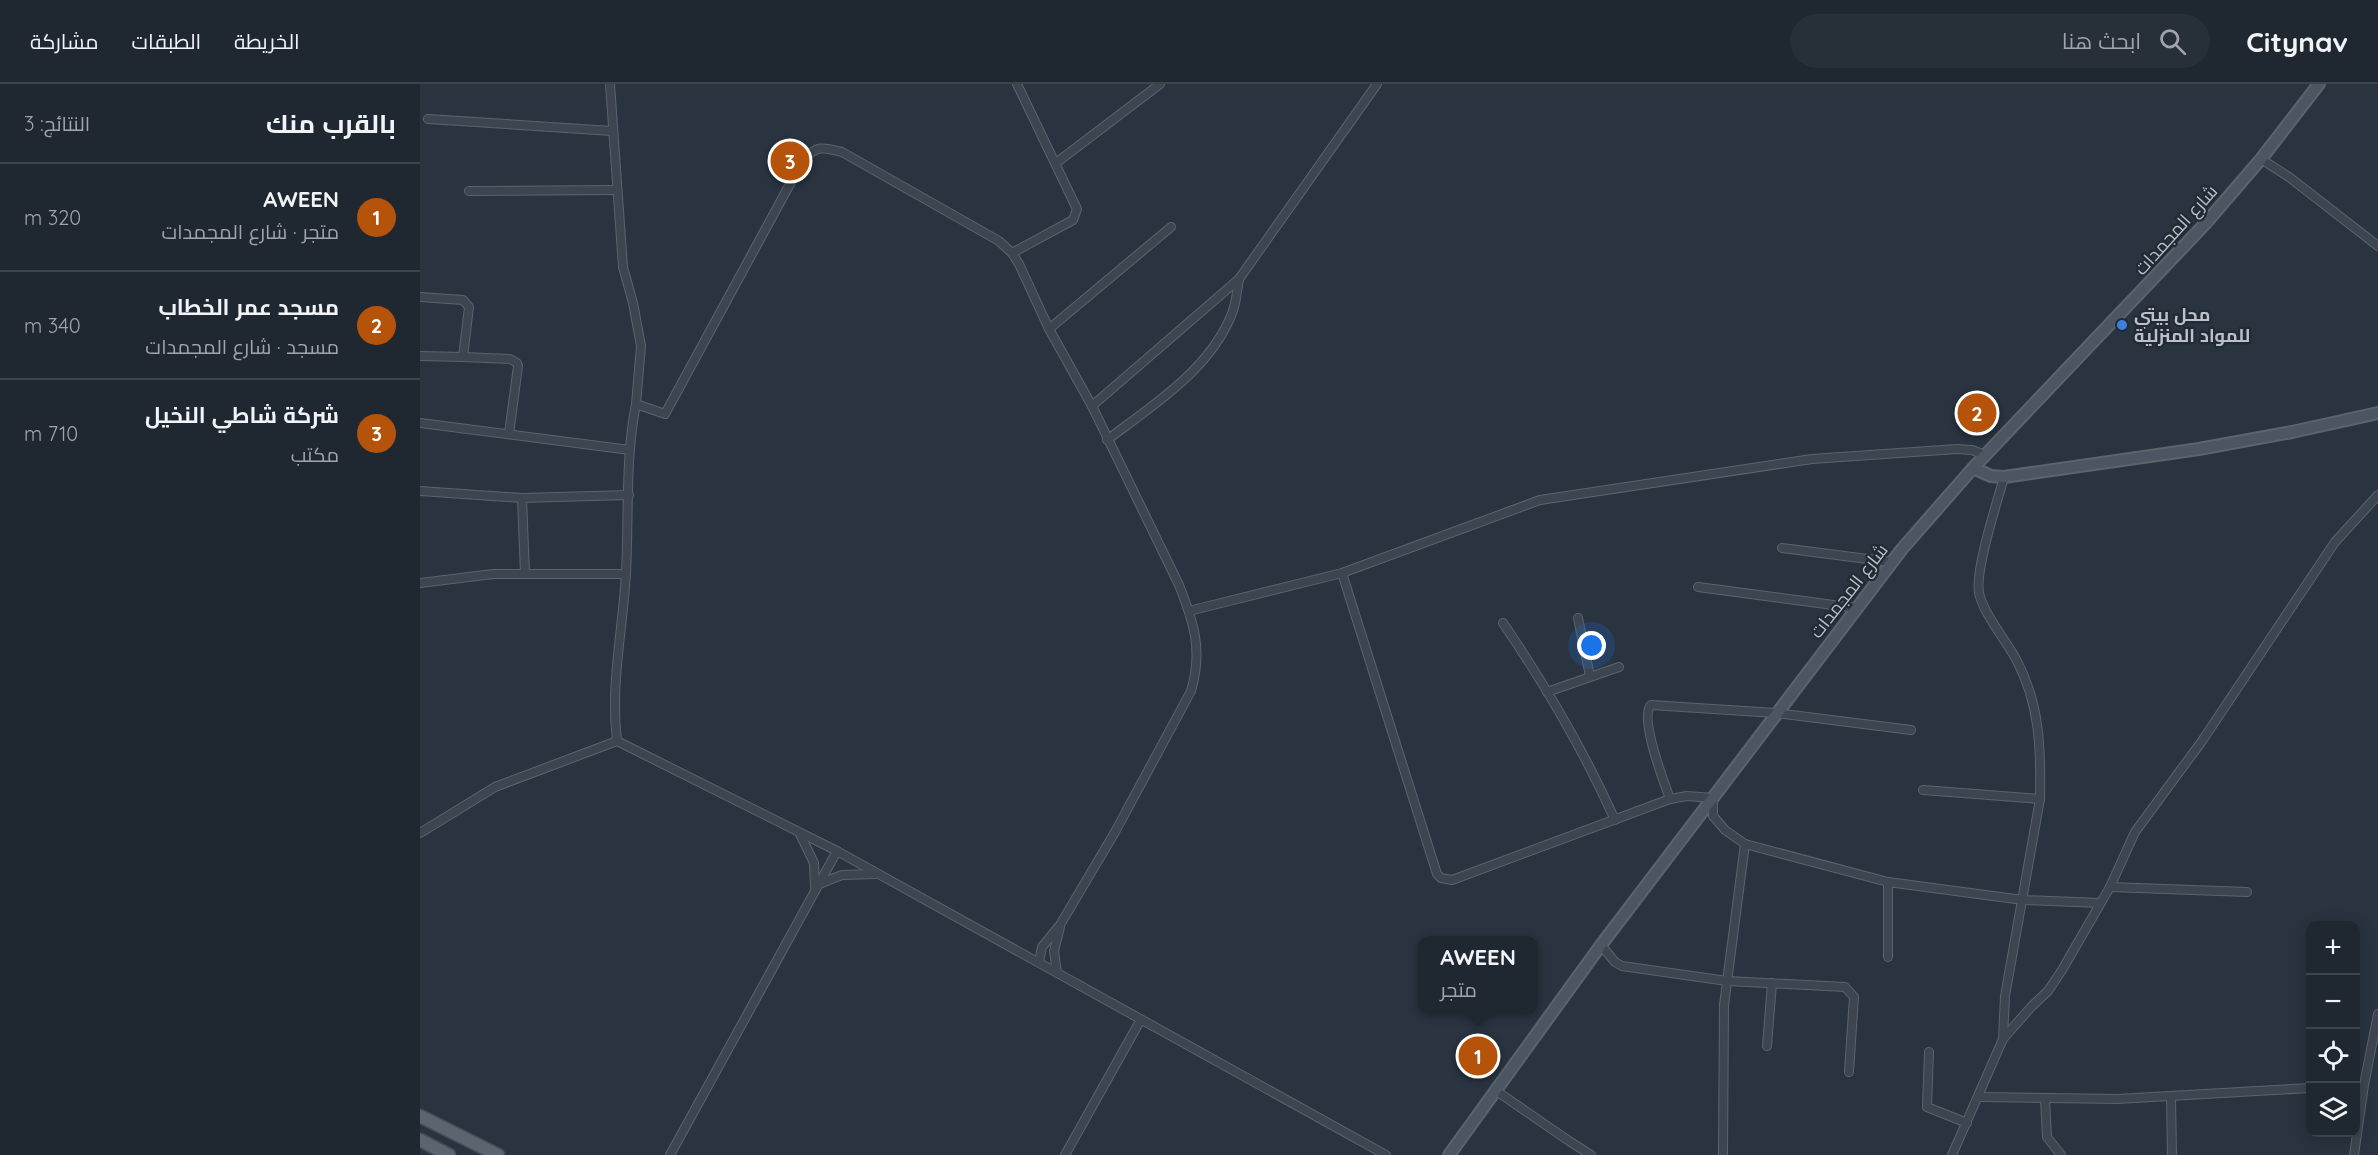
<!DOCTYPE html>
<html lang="ar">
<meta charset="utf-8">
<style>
body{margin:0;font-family:Quicksand,Cairo,sans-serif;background:#272f38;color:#f1f3f6;direction:rtl}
.controls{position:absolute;right:18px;bottom:18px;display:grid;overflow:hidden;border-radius:12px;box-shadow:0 3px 15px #0003}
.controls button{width:54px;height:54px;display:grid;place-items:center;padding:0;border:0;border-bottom:2px solid #3c444c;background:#1f2730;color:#f1f3f6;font:30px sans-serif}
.you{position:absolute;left:1172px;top:562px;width:21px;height:21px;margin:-15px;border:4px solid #fff;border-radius:50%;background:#1a73e8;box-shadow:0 0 0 9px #1a73e833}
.badge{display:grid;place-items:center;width:39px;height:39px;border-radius:50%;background:#b45309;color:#fff;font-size:20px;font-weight:700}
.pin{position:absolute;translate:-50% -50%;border:3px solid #fff;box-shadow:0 2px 6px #0006}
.popup{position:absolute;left:998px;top:852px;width:120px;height:78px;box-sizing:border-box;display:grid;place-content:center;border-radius:12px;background:#1f2730;filter:drop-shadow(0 2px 4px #0005);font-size:20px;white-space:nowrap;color:#a1a5ab}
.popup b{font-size:22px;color:#f1f3f6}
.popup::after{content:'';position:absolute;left:50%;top:100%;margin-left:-12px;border:12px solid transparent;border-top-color:#1f2730}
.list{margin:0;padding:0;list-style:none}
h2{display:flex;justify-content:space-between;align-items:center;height:78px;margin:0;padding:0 24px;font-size:26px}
h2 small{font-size:20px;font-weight:400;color:#a1a5ab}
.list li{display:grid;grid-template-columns:39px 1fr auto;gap:18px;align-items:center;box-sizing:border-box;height:108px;padding:0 24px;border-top:2px solid #3c444c}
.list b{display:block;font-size:22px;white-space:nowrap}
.list p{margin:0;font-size:20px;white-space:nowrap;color:#a1a5ab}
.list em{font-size:20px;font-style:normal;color:#a1a5ab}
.icon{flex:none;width:33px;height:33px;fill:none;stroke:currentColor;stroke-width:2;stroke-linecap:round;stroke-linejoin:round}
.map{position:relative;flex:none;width:1958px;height:1071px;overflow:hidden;direction:ltr}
header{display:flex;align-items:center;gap:36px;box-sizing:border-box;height:84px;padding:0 30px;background:#1f2730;border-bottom:2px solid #3c444c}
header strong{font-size:28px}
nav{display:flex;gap:33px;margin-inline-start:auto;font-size:21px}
.search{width:420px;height:54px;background:#272f38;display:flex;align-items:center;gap:15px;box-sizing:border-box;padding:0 21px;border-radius:33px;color:#a1a5ab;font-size:22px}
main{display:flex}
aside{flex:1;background:#1f2730}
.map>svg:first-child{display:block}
</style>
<header>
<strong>Citynav</strong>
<div class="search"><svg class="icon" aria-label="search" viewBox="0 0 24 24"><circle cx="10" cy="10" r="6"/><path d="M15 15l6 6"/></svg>ابحث هنا</div>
<nav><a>الخريطة</a><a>الطبقات</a><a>مشاركة</a></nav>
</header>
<main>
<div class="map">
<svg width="1958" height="1071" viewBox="0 0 1958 1071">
<rect width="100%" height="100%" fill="#293440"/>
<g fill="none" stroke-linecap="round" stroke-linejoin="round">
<!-- street casing -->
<g stroke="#5b646d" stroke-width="10">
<g id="street">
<polyline points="190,0 203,183 213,219 221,262 216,320"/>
<polyline points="8,35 192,47"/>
<polyline points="1841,75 1869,93 1958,162"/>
<polyline points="636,79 740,0"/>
<polyline points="49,107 197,106"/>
<polyline points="592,169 653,136 657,125 597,0"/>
<polyline points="0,213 43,216 49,223 43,273 0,272"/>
<polyline points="629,245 751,143"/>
<polyline points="43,273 90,275 97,279 98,282 89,350"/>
<polyline points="672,322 819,195 957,0"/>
<polyline points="0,339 210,366"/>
<path d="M 687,356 C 733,321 788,287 811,232 C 816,221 817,207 819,195"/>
<polyline points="0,407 102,414 209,411"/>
<polyline points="102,414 105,490"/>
<polyline points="1362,464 1471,478"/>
<polyline points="922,489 1017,790 1021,794 1032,796 1250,715 1267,712 1293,714 1293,732 1305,746 1325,760 1304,921 1303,1071"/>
<polyline points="0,499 73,490 206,490"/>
<polyline points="1278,503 1436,524"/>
<polyline points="769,527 922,489 1120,416 1392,375 1537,365 1552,366 1565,371"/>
<polyline points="1158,534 1170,592"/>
<path d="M 1083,539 C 1126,602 1164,667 1195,736"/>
<polyline points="1127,608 1199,583"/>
<path d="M 197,657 C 190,601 203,545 206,489 C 209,433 205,375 216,320 L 245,330 L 383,76 C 397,61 403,63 422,68 L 579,157 L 592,169 L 599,180 L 629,245 L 672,322 L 759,501 C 774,539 783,566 771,607 L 695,748 L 640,841 L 622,863 L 619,878"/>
<polyline points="197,657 417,767 966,1071"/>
<polyline points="1503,706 1620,715"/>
<path d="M 1250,715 C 1244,698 1219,634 1231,621 L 1356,629 L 1491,646"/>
<polyline points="0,749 75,703 197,657"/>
<polyline points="380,750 394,779 395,803"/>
<polyline points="1325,760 1468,798 1468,873"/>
<polyline points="1468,798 1603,816 1680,819"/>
<polyline points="399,800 422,791 455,790"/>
<polyline points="1690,803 1827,808"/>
<polyline points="1181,861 1195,878 1202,882 1307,897 1425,903 1434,913 1429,988"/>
<polyline points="637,889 634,867 640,843"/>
<path d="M 1583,955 L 1585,912 L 1620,715 C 1621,666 1620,621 1597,577 C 1586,556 1564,531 1559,509 C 1555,485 1577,419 1584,393"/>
<polyline points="1347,962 1352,899"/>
<polyline points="1509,968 1507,1023 1547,1039"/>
<polyline points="1075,1006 1149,1057 1171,1071"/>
<polyline points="1751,1012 1752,1071"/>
<polyline points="1559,1013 1697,1015 1890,1004"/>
<polyline points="1625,1015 1627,1053 1641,1071"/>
<polyline points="250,1071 417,767"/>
<polyline points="645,1071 720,937"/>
<polyline points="1532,1071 1583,955 1611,923 1628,907 1642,886 1690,803 1715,748 1782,657 1915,458 1958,411"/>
<polyline points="1934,1071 1944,1001 1958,930"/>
</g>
</g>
<!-- secondary casing -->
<g stroke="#5b646d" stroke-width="14">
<g id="secondary">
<polyline points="1553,384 1571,392 1584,393 1779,365 1872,348 1958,329"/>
<polyline points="1029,1071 1181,861 1482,465 1553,384 1785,140 1841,75 1899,0"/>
</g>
</g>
<!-- primary casing -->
<g stroke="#474f59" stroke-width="15">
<g id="primary">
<polyline points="0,1032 78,1071"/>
<polyline points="0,1056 29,1071"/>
</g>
</g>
<!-- street -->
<use href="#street" stroke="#3d4650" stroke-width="8"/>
<!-- secondary -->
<use href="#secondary" stroke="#4b5662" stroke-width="10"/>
<!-- primary -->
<use href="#primary" stroke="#5b6570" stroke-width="12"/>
</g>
<!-- markers -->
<circle fill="#3f7fe0" stroke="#222b35" stroke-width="2" cx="1702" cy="241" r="6"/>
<g text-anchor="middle" stroke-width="4.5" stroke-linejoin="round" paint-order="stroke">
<!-- street labels -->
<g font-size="18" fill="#bac1ca" stroke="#222b35">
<text transform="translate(1756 146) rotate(-48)" y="6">شارع المجمدات</text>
<text transform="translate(1429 507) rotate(-52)" y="6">شارع المجمدات</text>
</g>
<!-- poi labels -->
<g font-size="18" font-weight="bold" fill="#bac1ca" stroke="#222b35" text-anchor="start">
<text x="1714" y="237">محل بيتي<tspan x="1714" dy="21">للمواد المنزلية</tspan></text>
</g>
</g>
</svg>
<div class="controls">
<button>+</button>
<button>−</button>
<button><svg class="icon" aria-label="locate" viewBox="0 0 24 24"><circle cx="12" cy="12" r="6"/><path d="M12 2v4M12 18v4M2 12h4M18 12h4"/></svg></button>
<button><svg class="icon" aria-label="layers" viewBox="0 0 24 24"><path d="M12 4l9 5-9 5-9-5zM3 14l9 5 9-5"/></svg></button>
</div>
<div class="you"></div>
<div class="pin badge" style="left:1058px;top:972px">1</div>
<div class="popup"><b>AWEEN</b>متجر</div>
<div class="pin badge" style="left:1557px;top:329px">2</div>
<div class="pin badge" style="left:370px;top:77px">3</div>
</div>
<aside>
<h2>بالقرب منك<small>النتائج: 3</small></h2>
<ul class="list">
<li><span class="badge">1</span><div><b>AWEEN</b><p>متجر · شارع المجمدات</p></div><em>320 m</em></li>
<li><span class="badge">2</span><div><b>مسجد عمر الخطاب</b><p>مسجد · شارع المجمدات</p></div><em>340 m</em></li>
<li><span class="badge">3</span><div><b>شركة شاطي النخيل</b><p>مكتب</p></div><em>710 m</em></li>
</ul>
</aside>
</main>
